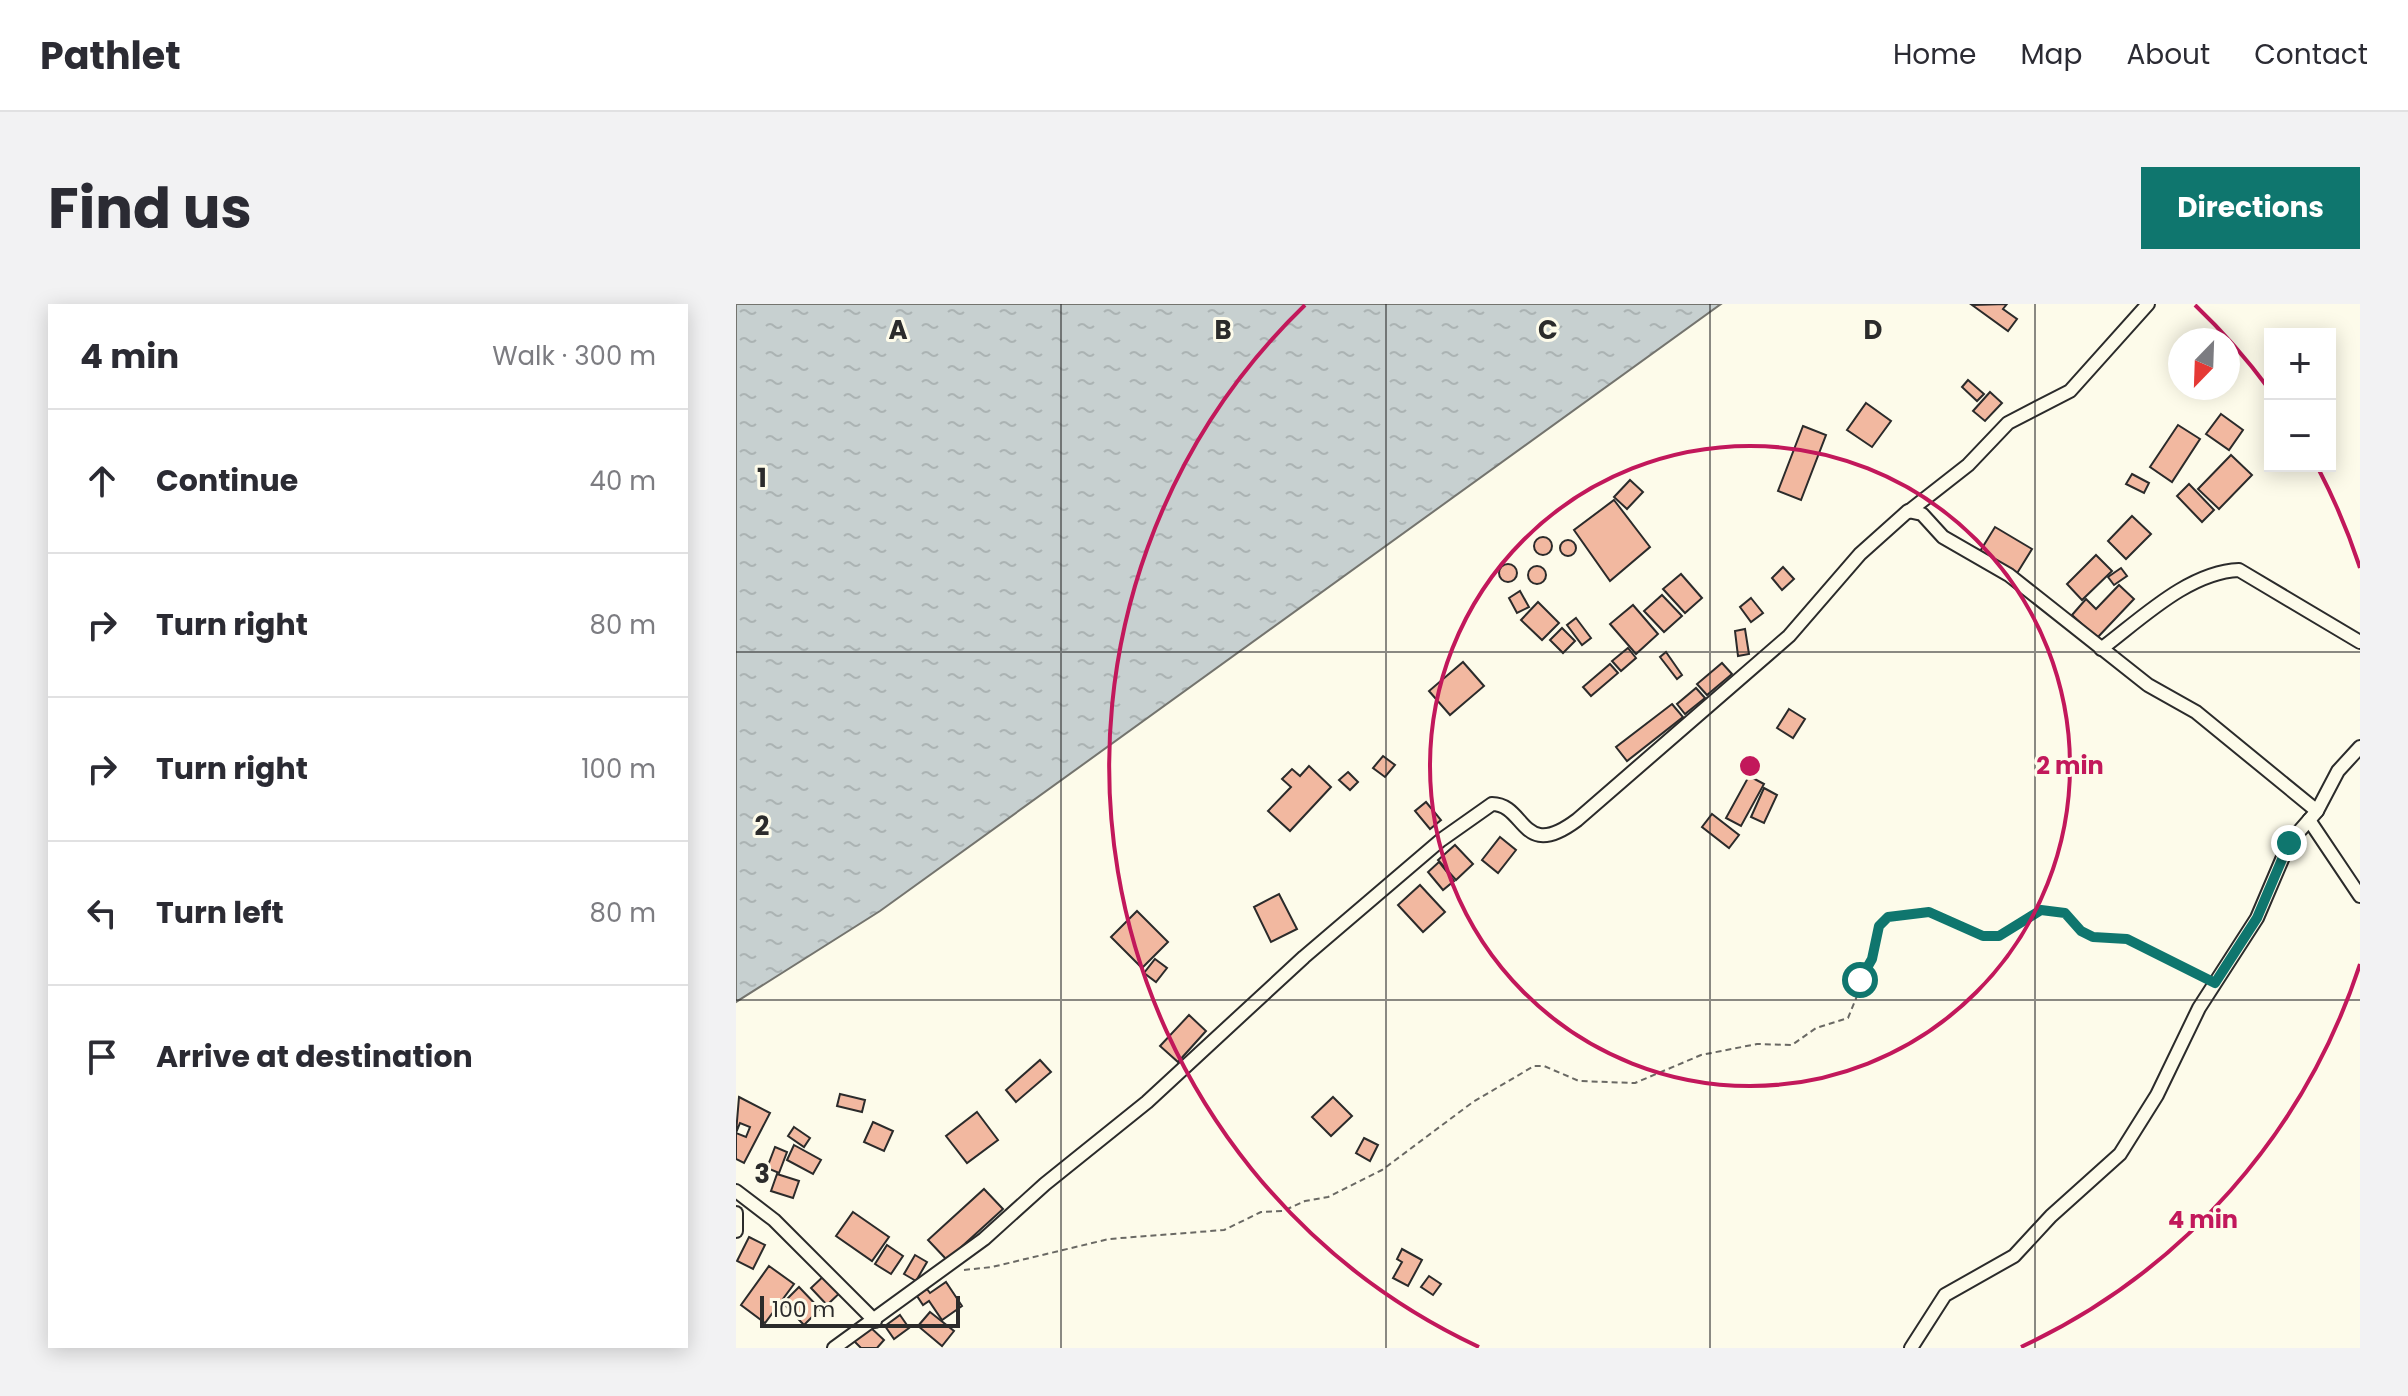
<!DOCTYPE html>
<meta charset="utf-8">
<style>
body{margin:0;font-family:Poppins,sans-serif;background:#f2f2f3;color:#2b2b33}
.controls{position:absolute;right:24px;top:24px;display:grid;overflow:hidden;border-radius:0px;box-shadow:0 4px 20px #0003}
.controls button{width:72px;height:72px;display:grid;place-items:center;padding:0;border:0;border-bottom:2px solid #e1e1e2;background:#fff;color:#2b2b33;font:40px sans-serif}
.compass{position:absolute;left:1432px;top:24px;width:72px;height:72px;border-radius:50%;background:#fff;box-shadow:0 4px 20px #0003;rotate:203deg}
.scale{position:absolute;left:24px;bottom:20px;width:200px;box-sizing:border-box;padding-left:8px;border:4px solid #2b2b2b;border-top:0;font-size:22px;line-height:28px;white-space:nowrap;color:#2b2b2b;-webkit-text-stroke:6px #fdfbea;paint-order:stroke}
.stop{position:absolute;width:24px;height:24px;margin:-18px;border:6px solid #0f766e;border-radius:50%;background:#fff}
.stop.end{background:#0f766e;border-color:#fff;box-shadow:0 2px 8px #0008}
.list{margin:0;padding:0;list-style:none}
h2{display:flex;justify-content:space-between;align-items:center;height:104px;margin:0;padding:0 32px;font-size:34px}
h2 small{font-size:26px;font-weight:400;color:#7c7c81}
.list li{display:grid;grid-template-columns:52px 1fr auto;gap:24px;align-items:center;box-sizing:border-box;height:144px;padding:0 32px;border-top:2px solid #e1e1e2}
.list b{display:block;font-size:30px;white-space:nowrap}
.list em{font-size:26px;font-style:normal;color:#7c7c81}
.icon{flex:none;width:44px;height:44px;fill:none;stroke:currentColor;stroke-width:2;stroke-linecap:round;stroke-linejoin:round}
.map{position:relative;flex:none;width:1624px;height:1044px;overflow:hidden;border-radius:0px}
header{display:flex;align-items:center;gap:48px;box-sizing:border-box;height:112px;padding:0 40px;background:#fff;border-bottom:2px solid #e1e1e2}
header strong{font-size:38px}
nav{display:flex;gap:44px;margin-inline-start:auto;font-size:28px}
.intro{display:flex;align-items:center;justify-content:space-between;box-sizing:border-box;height:192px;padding:0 48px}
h1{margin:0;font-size:56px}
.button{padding:20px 36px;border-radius:0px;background:#0f766e;color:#fff;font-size:28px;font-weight:700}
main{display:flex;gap:48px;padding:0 48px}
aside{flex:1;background:#fff;border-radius:0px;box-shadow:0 4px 20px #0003}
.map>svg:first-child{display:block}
</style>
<header>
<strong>Pathlet</strong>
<nav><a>Home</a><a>Map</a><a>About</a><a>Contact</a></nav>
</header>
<div class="intro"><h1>Find us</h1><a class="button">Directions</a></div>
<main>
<aside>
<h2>4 min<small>Walk · 300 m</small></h2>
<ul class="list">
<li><svg class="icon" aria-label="ahead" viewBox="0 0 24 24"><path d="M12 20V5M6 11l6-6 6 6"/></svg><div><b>Continue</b></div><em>40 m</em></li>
<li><svg class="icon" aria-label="right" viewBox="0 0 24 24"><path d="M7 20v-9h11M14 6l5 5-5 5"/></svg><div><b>Turn right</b></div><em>80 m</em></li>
<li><svg class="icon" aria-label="right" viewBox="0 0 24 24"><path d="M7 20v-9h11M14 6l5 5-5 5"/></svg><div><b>Turn right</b></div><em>100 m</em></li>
<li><svg class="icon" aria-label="left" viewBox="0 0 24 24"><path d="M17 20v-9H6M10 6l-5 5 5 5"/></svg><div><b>Turn left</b></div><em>80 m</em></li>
<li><svg class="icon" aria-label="arrive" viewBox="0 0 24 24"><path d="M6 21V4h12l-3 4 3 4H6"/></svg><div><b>Arrive at destination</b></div></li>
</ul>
</aside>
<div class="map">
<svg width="1624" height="1044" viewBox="0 0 1624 1044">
<defs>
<pattern id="water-ripples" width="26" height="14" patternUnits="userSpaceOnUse" patternTransform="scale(2)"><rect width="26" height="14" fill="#c7d0d0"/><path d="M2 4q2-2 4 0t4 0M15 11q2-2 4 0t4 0" fill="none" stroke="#abb3b3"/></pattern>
</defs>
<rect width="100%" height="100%" fill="#fdfbea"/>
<!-- water -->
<polygon fill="url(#water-ripples)" stroke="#74746e" stroke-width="2" points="0,0 985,0 144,607 0,698"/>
<!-- building -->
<g fill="#f2b8a0" stroke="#2b2b2b" stroke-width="2">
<polygon points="1271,0 1267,5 1281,15 1272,27 1236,1"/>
<polygon points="1232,76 1248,90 1241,97 1226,83"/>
<polygon points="1254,88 1266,99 1249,117 1237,107"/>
<polygon points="1130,99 1155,117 1136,143 1111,126"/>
<polygon points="1485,110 1507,126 1493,146 1470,130"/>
<polygon points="1442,121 1464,135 1436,178 1414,163"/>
<polygon points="1067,122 1090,131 1065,196 1042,187"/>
<polygon points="1495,151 1516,171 1483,205 1462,185"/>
<polygon points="1396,170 1413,179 1408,189 1390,180"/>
<polygon points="894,176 907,188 891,205 878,193"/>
<polygon points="1453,180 1478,206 1466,218 1441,192"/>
<polygon points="878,196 914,243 874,277 838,226"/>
<polygon points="1396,212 1415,230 1390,255 1372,237"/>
<polygon points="1259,223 1296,245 1280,271 1243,249"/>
<circle cx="807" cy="242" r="9"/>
<circle cx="832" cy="244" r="8"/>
<polygon points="1360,251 1376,267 1346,296 1331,280"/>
<circle cx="772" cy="269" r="9"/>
<circle cx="801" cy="271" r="9"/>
<polygon points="1047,263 1058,275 1046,286 1036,274"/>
<polygon points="1385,264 1391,272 1378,281 1372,273"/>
<polygon points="945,270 966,294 949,309 927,285"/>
<polygon points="1383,281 1398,295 1361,334 1336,311 1350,295 1360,305"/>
<polygon points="784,287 793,303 781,309 773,294"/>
<polygon points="926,291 946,312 928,328 908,307"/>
<polygon points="1015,294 1027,309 1015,318 1004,303"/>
<polygon points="802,298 823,319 806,336 785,316"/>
<polygon points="897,301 922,330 900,350 874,320"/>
<polygon points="840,314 855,334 846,341 831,321"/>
<polygon points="826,324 839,337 827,349 814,336"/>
<polygon points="1009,325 1013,350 1002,352 999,327"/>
<polygon points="892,344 900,354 885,367 876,357"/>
<polygon points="930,348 946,371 941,375 924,353"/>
<polygon points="727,358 748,382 714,411 693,387"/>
<polygon points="986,359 996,370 971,391 961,380"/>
<polygon points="874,360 882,369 855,392 847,383"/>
<polygon points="960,384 969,394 949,410 941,400"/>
<polygon points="936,400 947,413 891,457 880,443"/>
<polygon points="1053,405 1069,415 1057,434 1041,424"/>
<polygon points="647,452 659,461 649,473 637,464"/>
<polygon points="573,462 595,483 554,527 532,507 555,483 546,475 556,465 564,472"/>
<polygon points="612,468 622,478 614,486 603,476"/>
<polygon points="1013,472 1028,480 1005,522 990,514"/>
<polygon points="1028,484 1041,491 1028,519 1015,513"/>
<polygon points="690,498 705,516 694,525 679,507"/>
<polygon points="976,510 1003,531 993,544 966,523"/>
<polygon points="764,533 780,546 762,569 746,556"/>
<polygon points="719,541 737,560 720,576 702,556"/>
<polygon points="703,558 718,577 707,586 692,568"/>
<polygon points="684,581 709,608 687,628 662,601"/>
<polygon points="543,590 561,625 535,638 518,603"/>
<polygon points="401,607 432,638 406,664 375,633"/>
<polygon points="419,655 431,664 420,678 408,669"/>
<polygon points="453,711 470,727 442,758 424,742"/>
<polygon points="304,756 315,768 280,798 270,786"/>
<polygon points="104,790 129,796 126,808 101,802"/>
<polygon points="3,793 34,809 8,859 0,855 0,829 10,833 14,823 4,819 0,829"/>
<polygon points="597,793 616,812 595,832 576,813"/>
<polygon points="241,808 262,836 231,859 210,832"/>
<polygon points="137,818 157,827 148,847 128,838"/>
<polygon points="58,823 74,834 68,843 52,832"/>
<polygon points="628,834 642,841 634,857 620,849"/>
<polygon points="58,841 85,856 77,870 51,856"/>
<polygon points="39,843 51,848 43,869 31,864"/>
<polygon points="41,870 63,877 57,894 35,887"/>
<polygon points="248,885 267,905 211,956 192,936"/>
<polygon points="117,908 153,933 136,957 100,932"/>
<polygon points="13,933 29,941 17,965 1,957"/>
<polygon points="151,941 167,952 155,970 139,960"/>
<polygon points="666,945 686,956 672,982 657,974 666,958 661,955"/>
<polygon points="179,951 191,958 180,977 168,970"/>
<polygon points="33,962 58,980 29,1019 5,1001"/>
<polygon points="93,967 109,984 91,1001 75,984"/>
<polygon points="693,972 705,980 697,991 685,983"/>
<polygon points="210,978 226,1002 206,1016 193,997 187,1001 181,992 191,985 194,989"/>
<polygon points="63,983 84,1005 68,1021 47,999"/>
<polygon points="194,1008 218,1027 206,1042 182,1022"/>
<polygon points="164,1011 173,1024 158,1035 149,1022"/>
<polygon points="133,1022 148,1036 141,1044 125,1044 118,1037"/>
</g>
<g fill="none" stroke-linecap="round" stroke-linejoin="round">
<!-- minor casing -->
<g stroke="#2b2b2b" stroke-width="16">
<g id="minor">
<polyline points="1172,208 1232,161 1272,119 1334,87 1412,0"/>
<path d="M 1365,345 C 1404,316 1452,268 1503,266 L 1624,338"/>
<polyline points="1573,516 1624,592"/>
<polyline points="0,887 38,916 139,1017"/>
<polyline points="0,909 0,927"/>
<path d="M 98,1044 L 248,935 L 309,880 L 411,798 L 568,653 L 705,536 L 756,500 C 790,500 785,558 841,516 L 1053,332 L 1124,250 L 1172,207 L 1186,210 L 1207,233 L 1273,271 L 1412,381 L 1460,408 L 1581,507"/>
<polyline points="1175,1044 1209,991 1278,952 1315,912 1384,850 1421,791 1463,704 1521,614 1553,539 1581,507 1602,467 1624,443"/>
</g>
</g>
<!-- path -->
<polyline stroke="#6a6964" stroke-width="2" stroke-dasharray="6 4" stroke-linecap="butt" points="228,966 256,963 373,935 488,926 525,908 547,907 569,897 592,893 646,866 737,798 798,762 808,762 843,777 899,779 965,751 1021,740 1056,741 1080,724 1112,714 1136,655 1143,622 1147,616 1166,609 1193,608 1247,632 1263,632 1296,608 1319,607 1329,609 1345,627 1357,633 1391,635 1468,674"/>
<!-- minor -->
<use href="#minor" stroke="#fdfbea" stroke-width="12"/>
</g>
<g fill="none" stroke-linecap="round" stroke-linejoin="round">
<!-- route -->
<polyline stroke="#0f766e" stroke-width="10" points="1124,676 1136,655 1143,622 1152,613 1193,608 1247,632 1263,632 1305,606 1329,609 1345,627 1357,633 1391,635 1479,679 1521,614 1553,539"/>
</g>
<!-- grid -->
<path fill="none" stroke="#2b2b2b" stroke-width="2" stroke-opacity="0.55" d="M 325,0 L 325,1044M 650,0 L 650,1044M 974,0 L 974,1044M 1299,0 L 1299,1044M 0,348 L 1624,348M 0,696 L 1624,696"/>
<!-- distance rings -->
<g fill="none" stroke="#c2185b" stroke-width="4">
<circle cx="1014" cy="462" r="320"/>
<path d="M1624 660A641 641 0 0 1 1285 1043M743 1043A641 641 0 0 1 569 1M1459 1A641 641 0 0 1 1533 85M1583 166A641 641 0 0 1 1624 264"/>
</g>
<g font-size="26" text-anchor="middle" font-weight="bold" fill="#2b2b2b" stroke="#fdfbea" stroke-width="6" stroke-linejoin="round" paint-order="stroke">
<text x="162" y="35">A</text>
<text x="487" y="35">B</text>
<text x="812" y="35">C</text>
<text x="1137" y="35">D</text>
<text x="26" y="183">1</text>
<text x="26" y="531">2</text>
<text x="26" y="879">3</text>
</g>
<circle cx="1014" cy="462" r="12" fill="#c2185b" stroke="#fdfbea" stroke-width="4"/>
<g font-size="24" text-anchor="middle" font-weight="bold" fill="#c2185b" stroke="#fdfbea" stroke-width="6" stroke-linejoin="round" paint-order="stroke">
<text x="1334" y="470">2 min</text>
<text x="1467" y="924">4 min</text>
</g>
</svg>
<div class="controls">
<button>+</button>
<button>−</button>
</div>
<svg class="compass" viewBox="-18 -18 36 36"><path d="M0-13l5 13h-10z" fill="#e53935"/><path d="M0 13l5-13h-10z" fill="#7c7c81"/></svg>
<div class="scale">100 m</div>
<div class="stop" style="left:1124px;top:676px"></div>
<div class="stop end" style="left:1553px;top:539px"></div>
</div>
</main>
